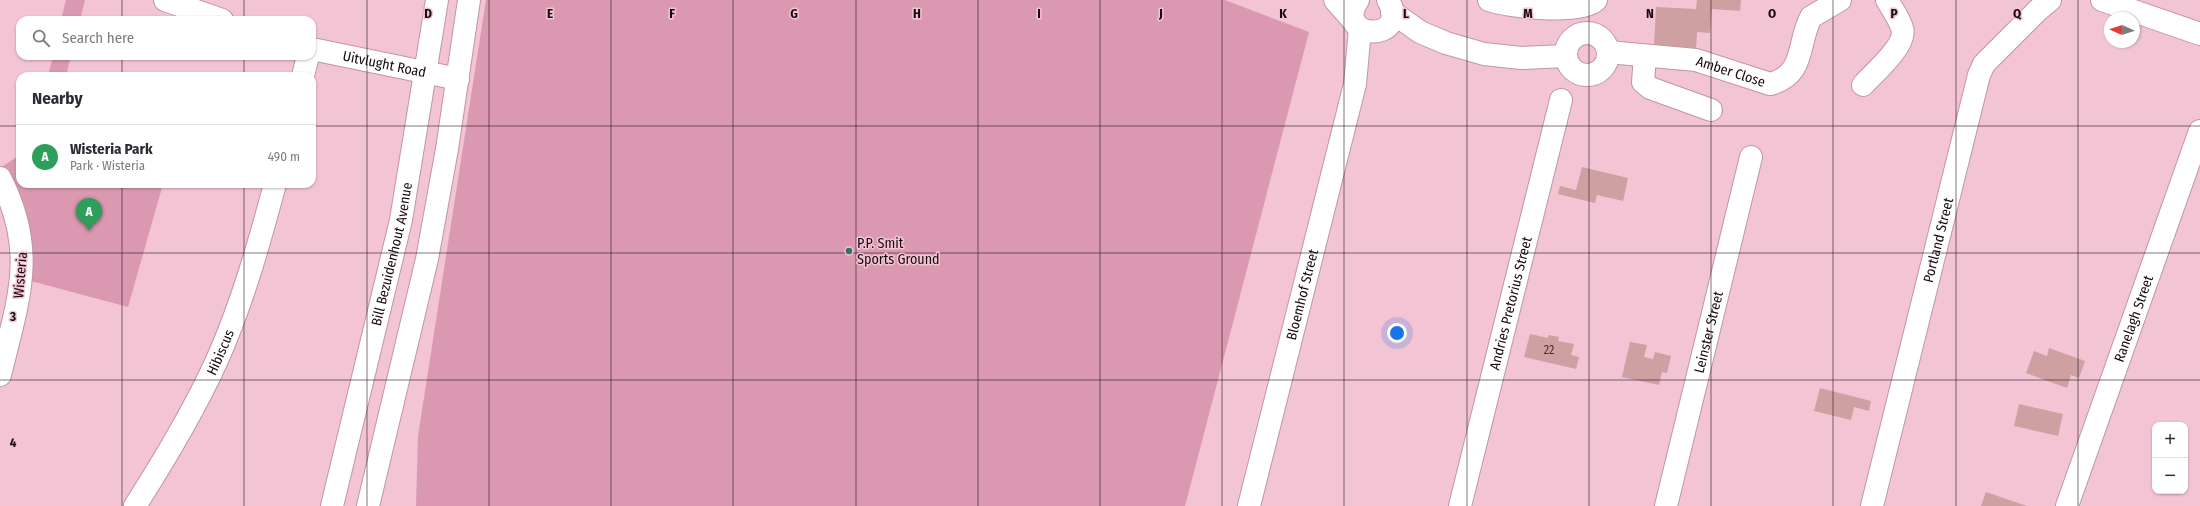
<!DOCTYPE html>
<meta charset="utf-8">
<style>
body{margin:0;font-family:"Fira Sans Condensed",sans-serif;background:#f2f2f3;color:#2b2b33}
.controls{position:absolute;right:12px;bottom:12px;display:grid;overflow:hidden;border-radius:8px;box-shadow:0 1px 3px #0004}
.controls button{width:36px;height:36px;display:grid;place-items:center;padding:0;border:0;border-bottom:1px solid #e1e1e2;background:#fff;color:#2b2b33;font:20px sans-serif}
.compass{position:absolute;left:2104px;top:12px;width:36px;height:36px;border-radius:50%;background:#fff;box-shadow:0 1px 3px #0004;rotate:273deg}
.you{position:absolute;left:1397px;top:333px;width:14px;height:14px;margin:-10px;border:3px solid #fff;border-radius:50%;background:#1a73e8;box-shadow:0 0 0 6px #1a73e833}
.badge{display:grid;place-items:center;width:26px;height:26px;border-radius:50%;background:#ea580c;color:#fff;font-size:13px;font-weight:700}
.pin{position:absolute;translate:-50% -33px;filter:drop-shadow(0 1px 2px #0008)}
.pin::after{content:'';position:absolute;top:21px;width:14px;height:12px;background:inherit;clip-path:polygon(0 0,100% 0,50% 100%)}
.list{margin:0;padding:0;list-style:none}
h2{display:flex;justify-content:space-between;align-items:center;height:52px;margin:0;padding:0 16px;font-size:17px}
h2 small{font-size:13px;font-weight:400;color:#7c7c81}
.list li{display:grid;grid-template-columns:26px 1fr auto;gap:12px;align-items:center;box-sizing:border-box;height:64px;padding:0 16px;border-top:1px solid #e1e1e2}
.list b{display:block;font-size:15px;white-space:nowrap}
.list p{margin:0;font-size:13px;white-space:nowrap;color:#7c7c81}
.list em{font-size:13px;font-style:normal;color:#7c7c81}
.icon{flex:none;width:22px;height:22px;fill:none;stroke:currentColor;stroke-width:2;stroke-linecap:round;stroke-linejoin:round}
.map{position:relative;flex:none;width:2200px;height:506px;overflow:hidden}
.search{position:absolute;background:#fff;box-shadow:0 1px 3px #0004;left:16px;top:16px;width:300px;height:44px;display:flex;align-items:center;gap:10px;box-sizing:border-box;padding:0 14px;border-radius:12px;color:#7c7c81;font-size:15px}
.panel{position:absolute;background:#fff;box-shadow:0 1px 3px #0004;left:16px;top:72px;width:300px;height:116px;border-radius:12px}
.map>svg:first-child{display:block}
</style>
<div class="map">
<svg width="2200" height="506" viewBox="0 0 2200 506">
<rect width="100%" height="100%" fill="#f2c4d4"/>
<!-- green -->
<g fill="#da99b1">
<polygon points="66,0 85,0 80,20 61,20"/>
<polygon points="486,0 1225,0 1309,32 1185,506 416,506 418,436"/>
<polygon points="53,56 71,56 66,76 48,76"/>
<polygon points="20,155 20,184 163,184 128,307 31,281 13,183 3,166"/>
</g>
<!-- building -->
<g fill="#cfa0a2">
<polygon points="1697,0 1741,0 1740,11 1712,9 1710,33 1697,32 1696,48 1654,46 1656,7 1696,9"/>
<polygon points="1582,167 1628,178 1623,201 1597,195 1595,203 1558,194 1560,186 1576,190"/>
<polygon points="1530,334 1548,338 1548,335 1559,337 1558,341 1574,344 1571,355 1579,357 1576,369 1524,357"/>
<polygon points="1630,342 1647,345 1644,357 1653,359 1655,352 1671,356 1667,373 1662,372 1659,385 1622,377"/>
<polygon points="2049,348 2085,361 2079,378 2071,375 2067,388 2026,373 2034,351 2047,356"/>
<polygon points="1820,388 1871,401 1869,411 1854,407 1851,420 1814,411"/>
<polygon points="2019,404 2063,414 2058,436 2014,426"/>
<polygon points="1986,492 2027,506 1981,506"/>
</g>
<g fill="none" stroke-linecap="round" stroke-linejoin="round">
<!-- minor casing -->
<g stroke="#c196a5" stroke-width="24">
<g id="minor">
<polyline points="165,0 222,20"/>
<polyline points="1335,0 1356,24"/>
<path d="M 1358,0 C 1331,41 1413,43 1388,0"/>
<path d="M 1489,0 C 1509,7 1581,15 1596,0"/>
<polyline points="2102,0 2200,34"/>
<polyline points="1392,12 1420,32 1446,43 1484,54 1521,58 1566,56"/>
<circle cx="1587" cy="54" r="21"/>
<path id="s1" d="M 312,49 L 458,79"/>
<path id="s2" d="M 1608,52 L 1696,60 L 1770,84 C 1806,75 1797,43 1811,17 L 1840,0"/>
<polyline points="1645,56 1643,82 1650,88 1711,110"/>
<polyline points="303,76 308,56"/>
<path d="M 1863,85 C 1874,73 1908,44 1902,28 C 1899,18 1892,9 1887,0"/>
<path d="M 0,178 C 38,252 18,300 0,375"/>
<path id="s3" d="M 135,506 C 165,459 194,411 217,360 C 242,304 259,244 275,184"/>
<path id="s4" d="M 1249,506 L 1355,84 L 1360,29"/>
<path id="s5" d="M 1460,506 L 1561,100"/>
<path id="s6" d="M 1666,506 L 1751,157"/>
<path id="s7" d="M 1872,506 L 1979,75 L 1984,64 L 2038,10 L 2050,0"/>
<path id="s8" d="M 2067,506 L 2200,131"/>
</g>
</g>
<!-- major casing -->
<g stroke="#c196a5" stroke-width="24">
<g id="major">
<path id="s9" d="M 332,506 L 401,220 L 437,0"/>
<polyline points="368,506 427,259 447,149 469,0"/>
</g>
</g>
<!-- minor -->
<use href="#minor" stroke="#fff" stroke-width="22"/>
<!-- major -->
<use href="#major" stroke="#fff" stroke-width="22"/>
</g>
<!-- grid -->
<path fill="none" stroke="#18090f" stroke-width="1" stroke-opacity="0.55" d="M 122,0 L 122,20M 244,0 L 244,20M 367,0 L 367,506M 489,0 L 489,506M 611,0 L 611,506M 733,0 L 733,506M 856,0 L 856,506M 978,0 L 978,506M 1100,0 L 1100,506M 1222,0 L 1222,506M 1344,0 L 1344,506M 1467,0 L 1467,506M 1589,0 L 1589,506M 1711,0 L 1711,506M 1833,0 L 1833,506M 1956,0 L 1956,506M 2078,0 L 2078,506M 122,56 L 122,76M 244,56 L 244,76M 0,126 L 20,126M 312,126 L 2200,126M 122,184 L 122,506M 244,184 L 244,506M 0,253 L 2200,253M 0,380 L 2200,380"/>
<!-- markers -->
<circle fill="#307263" stroke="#f2c4d4" stroke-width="1.5" cx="849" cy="251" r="4"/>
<g text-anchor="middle" stroke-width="3" stroke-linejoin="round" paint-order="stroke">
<!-- number labels -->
<g font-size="12" fill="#462f34">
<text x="1549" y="354">22</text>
</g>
<!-- street labels -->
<g font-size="14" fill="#18090f" stroke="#f2c4d4">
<text dy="5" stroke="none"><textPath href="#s1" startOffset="74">Uitvlught Road</textPath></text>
<text dy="5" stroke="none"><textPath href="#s2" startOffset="125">Amber Close</textPath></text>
<text dy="5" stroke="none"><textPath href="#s7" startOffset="274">Portland Street</textPath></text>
<text dy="5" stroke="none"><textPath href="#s9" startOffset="259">Bill Bezuidenhout Avenue</textPath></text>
<text transform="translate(20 275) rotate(-85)" y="5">Wisteria</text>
<text dy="5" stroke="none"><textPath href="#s4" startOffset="218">Bloemhof Street</textPath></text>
<text dy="5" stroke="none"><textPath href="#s5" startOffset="209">Andries Pretorius Street</textPath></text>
<text dy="5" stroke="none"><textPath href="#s8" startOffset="199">Ranelagh Street</textPath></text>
<text dy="5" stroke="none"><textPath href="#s6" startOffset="179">Leinster Street</textPath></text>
<text dy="5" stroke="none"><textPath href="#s3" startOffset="176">Hibiscus</textPath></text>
</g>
<!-- poi labels -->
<g font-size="14" fill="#18090f" stroke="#f2c4d4" text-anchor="start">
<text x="857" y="248">P.P. Smit<tspan x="857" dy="16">Sports Ground</tspan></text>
</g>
</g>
<g font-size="13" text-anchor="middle" font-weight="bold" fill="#18090f" stroke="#f2c4d4" stroke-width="3" stroke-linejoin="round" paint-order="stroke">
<text x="428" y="18">D</text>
<text x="550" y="18">E</text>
<text x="672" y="18">F</text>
<text x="794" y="18">G</text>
<text x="917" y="18">H</text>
<text x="1039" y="18">I</text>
<text x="1161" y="18">J</text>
<text x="1283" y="18">K</text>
<text x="1406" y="18">L</text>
<text x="1528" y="18">M</text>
<text x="1650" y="18">N</text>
<text x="1772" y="18">O</text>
<text x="1894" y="18">P</text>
<text x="2017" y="18">Q</text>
<text x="13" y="321">3</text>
<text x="13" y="447">4</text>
</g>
</svg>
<div class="controls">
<button>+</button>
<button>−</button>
</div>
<svg class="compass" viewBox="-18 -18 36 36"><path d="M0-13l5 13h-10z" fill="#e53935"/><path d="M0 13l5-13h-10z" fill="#7c7c81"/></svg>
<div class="you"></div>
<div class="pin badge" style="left:89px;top:231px;background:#2e9e5b">A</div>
<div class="search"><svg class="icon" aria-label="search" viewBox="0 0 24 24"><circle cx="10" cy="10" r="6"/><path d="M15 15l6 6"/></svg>Search here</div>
<section class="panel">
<h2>Nearby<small></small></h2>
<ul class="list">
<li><span class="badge" style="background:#2e9e5b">A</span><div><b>Wisteria Park</b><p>Park · Wisteria</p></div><em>490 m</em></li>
</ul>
</section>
</div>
